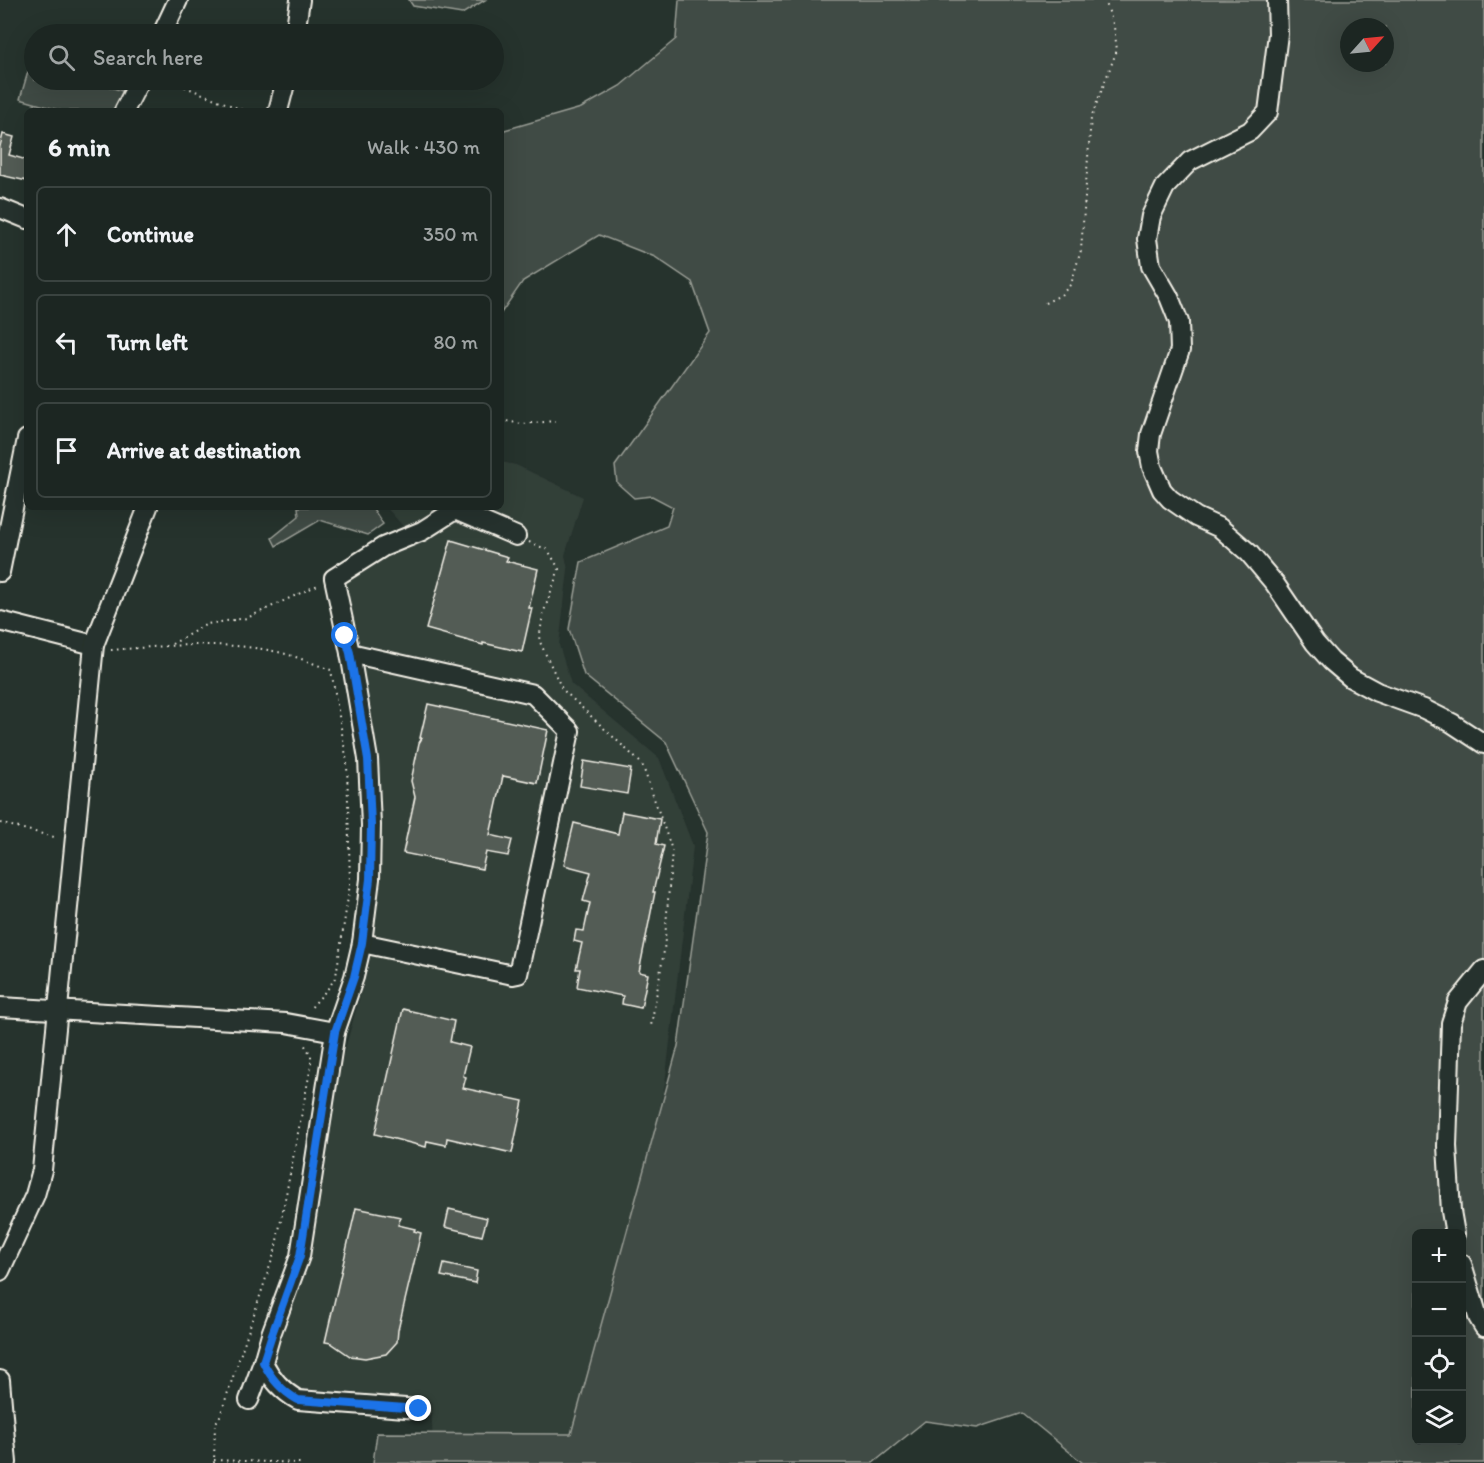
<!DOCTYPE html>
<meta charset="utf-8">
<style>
body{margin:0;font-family:Itim,sans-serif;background:#29322f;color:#f1f3f6}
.controls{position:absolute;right:18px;bottom:18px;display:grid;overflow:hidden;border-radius:9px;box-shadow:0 6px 24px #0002}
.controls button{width:54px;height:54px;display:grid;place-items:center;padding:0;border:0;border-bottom:2px solid #3a4340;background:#1c2622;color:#f1f3f6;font:30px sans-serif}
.compass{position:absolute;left:1340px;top:18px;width:54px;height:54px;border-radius:50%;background:#1c2622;box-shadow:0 6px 24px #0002;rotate:63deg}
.stop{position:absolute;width:18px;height:18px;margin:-14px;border:4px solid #1a73e8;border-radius:50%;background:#fff}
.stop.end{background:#1a73e8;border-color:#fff;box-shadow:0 2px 6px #0008}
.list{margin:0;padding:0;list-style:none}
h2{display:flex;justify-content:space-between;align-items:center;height:78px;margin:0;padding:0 24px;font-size:26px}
h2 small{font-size:20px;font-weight:400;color:#a0a5a5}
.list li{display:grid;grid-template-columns:39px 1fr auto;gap:18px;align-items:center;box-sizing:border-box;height:96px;margin:0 12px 12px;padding:0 12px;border:2px solid #3a4340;border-radius:9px}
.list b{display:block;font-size:22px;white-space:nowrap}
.list em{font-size:20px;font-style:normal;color:#a0a5a5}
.icon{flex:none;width:33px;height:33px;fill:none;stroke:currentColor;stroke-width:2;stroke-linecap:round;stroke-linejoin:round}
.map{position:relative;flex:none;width:1484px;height:1463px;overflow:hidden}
.search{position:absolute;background:#1c2622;box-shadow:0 6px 24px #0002;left:24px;top:24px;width:480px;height:66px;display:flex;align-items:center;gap:15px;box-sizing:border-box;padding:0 21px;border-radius:33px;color:#a0a5a5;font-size:22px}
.panel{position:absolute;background:#1c2622;box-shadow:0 6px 24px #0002;left:24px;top:108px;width:480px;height:402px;border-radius:9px}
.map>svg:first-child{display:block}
</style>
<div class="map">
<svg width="1484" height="1463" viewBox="0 0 1484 1463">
<rect width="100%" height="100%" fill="#26332d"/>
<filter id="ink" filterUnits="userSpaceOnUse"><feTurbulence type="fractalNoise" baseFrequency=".0167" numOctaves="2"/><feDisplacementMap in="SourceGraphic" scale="12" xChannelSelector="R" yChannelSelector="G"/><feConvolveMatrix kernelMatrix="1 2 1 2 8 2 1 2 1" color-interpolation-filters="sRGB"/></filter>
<g filter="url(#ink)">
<!-- built -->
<polygon fill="#333f39" points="501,462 516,465 583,497 565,555 568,570 559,645 571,684 659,758 693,846 665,1084 588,1446 433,1445 431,1402 299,1392 273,1368 273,1354 310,1258 338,1074 369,964 372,926 379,884 376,767 345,583 346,578 385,555 416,541 386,507 501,507"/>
<!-- green -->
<g fill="#414b45" stroke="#9a9e96" stroke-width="1.5" fill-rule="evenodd">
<polygon points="409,0 485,0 462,14 413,6"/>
<path d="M 679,0 L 1484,0 L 1484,1463 L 1083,1463 L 1022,1413 L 977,1428 L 925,1421 L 873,1463 L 373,1463 L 377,1433 L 571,1434 L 678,1046 L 708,832 L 666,742 L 584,675 L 569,629 L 581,562 L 667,526 L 673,507 L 652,496 L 634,498 L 617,483 L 615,466 L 710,333 L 692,282 L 655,257 L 599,235 L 523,281 L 501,313 L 501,131 L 581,108 L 620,86 L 676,39 ZM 1349,27 L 1385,27 L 1385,63 L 1349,63 ZM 1416,1234 L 1462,1234 L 1462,1440 L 1416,1440 Z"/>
<polygon points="32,58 34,59 34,80 91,80 128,93 120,111 62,111 20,99"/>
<polygon points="298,507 372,507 383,524 368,535 320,520 276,546 272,538 299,516"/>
</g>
<!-- building -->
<g fill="#525c55" stroke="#f4f1e8" stroke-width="1.5">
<polygon points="3,134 14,137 9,155 27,160 27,181 0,175 0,146"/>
<polygon points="451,540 508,557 506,561 538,569 529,608 532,608 522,652 483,643 483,645 426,629"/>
<polygon points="428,704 548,730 537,783 503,776 490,835 512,840 508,856 486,852 482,869 403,853 415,797 411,781 419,743 422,738 420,738"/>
<polygon points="584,761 631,769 627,794 580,786"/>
<polygon points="622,812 660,819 656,844 664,846 653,892 655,892 639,972 648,974 641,1008 622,1004 623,996 577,987 580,969 576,969 582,943 574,941 576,930 584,931 590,903 583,901 591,872 564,865 574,823 618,834"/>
<polygon points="403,1009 454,1021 450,1042 470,1047 463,1076 466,1077 463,1088 523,1101 512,1153 447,1138 446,1145 427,1141 426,1147 375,1134"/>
<polygon points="356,1208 401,1217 398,1225 415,1229 414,1231 421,1233 398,1330 397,1342 386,1354 365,1358 350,1356 331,1343 325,1342"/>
<polygon points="449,1209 487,1218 482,1236 445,1227"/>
<polygon points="444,1264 477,1271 475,1283 441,1276"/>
</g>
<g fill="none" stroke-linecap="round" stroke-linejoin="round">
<!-- minor casing -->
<g stroke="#f4f1e8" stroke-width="22">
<g id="minor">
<polyline points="1277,0 1278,34 1268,112 1250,131 1190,161 1165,187 1151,216 1147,239 1151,266 1169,297 1179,322 1180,350 1151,434 1149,451 1152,467 1162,490 1170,499 1196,517 1220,528 1249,553 1275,584 1315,643 1331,661 1351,678 1377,692 1424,709 1452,723 1484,744"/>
<polyline points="162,34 178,0"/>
<polyline points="295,34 300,0"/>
<polyline points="124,111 140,80"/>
<polyline points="278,111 286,80"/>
<polyline points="0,208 27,219"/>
<polyline points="0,572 27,439"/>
<polyline points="0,621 94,645"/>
<polyline points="350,653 533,694 570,731 518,974 513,975 362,943"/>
<polyline points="0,1007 286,1023 335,1032"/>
<polyline points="1455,1234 1451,1211 1447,1146 1451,1023 1458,1002 1484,970"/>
<polyline points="1462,1264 1478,1317 1484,1327"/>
<polyline points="0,1271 35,1195 42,1170 94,645 148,507"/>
<polyline points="0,1380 7,1463"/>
<polyline points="249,1400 263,1362"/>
<path d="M 419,1409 L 298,1400 C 282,1391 271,1379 263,1362 L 271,1334 L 300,1256 L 335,1032 L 354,977 L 362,943 L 370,879 L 371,825 L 368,759 L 350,653 L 334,578 L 383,547 L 422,531 L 455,510 L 516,536"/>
</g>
</g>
<!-- path -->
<g stroke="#f4f1e8" stroke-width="2" stroke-dasharray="1.5 4.5" stroke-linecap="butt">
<polyline points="168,80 245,111"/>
<polyline points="1045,303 1061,295 1071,284 1081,250 1091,118 1117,50 1114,27 1105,0"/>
<polyline points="501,420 522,424 555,421"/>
<polyline points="529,542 548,550 559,569 543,614 539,640 562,689 642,764 672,850 664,951 651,1026"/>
<polyline points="172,644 207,624 247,618 320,584"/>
<path d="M 111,650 C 166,646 223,640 278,652 C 296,656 314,664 331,670 L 347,762 L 350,884 L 336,976 L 330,986 L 309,1010"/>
<polyline points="0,823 58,838"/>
<polyline points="214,1460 301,1463"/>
<polyline points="214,1463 215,1423 219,1419 275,1251 311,1066 311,1055 304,1044"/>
</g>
<!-- minor -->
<use href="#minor" stroke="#26332d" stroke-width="18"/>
</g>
</g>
<g fill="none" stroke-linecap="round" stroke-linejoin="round" filter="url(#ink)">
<!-- route -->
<path stroke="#1a73e8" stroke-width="8" d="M 345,636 L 350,653 L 368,759 L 371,825 L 370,879 L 362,943 L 354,977 L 335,1032 L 300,1256 L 272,1334 L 263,1362 C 271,1379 282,1391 298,1400 L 419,1409"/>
</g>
</svg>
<div class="controls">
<button>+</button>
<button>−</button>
<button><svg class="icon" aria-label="locate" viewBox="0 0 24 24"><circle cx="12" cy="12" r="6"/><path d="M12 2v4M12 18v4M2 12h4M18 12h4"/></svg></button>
<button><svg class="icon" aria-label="layers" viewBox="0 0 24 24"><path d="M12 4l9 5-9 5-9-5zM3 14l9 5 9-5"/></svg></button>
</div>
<svg class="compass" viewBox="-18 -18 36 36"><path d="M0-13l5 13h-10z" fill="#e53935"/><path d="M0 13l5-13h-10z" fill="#a0a5a5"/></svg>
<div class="stop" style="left:345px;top:636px"></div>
<div class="stop end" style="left:419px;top:1409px"></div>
<div class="search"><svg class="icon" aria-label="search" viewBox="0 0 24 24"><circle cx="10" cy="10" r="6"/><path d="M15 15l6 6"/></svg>Search here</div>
<section class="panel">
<h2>6 min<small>Walk · 430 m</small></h2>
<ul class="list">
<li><svg class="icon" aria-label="ahead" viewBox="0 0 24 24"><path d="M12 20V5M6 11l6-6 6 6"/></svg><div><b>Continue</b></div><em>350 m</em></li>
<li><svg class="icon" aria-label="left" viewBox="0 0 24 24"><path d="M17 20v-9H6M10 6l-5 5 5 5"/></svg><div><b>Turn left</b></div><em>80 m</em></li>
<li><svg class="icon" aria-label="arrive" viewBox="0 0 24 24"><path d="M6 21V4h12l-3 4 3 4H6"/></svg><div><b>Arrive at destination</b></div></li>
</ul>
</section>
</div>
